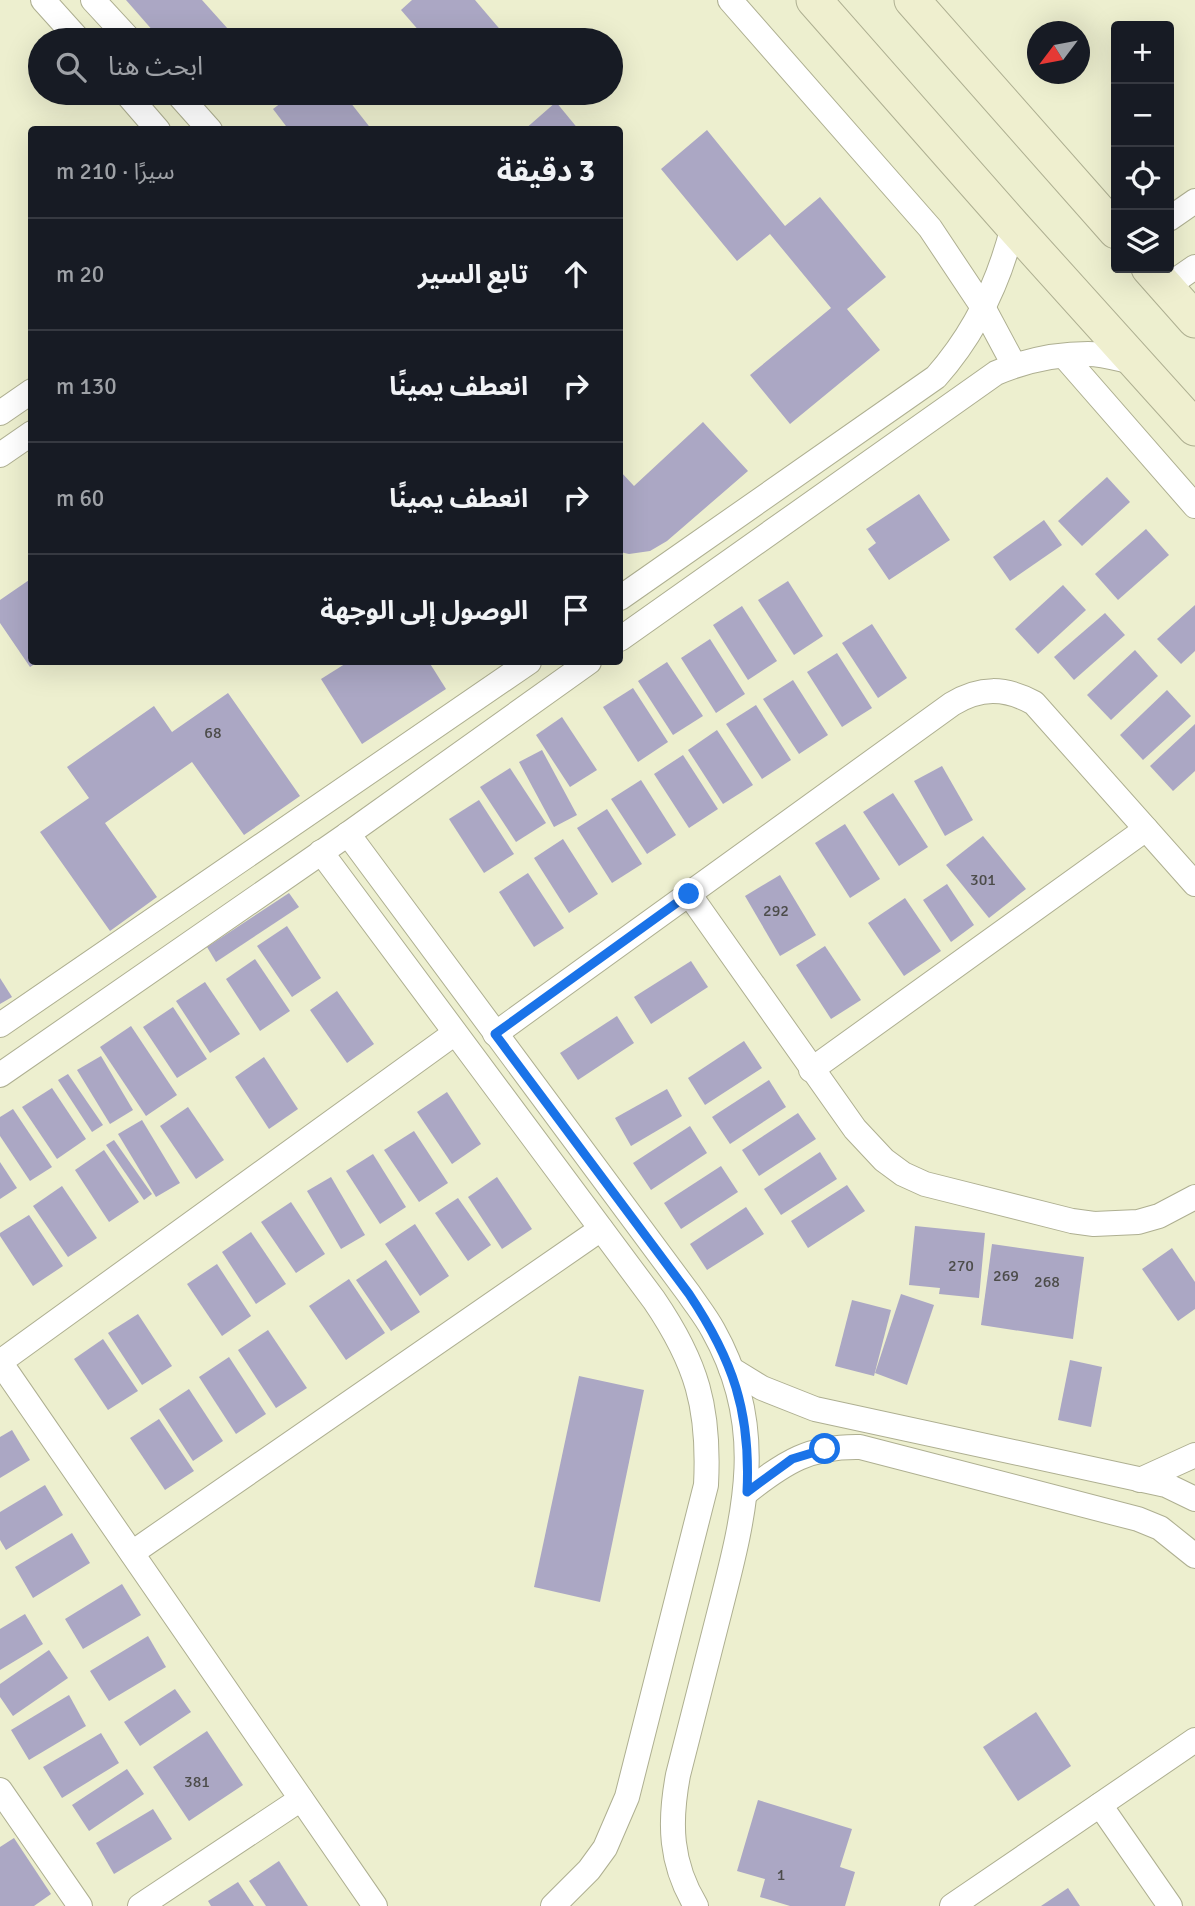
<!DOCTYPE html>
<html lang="ar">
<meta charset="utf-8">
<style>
body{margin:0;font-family:Signika,"Noto Sans Arabic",sans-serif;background:#242831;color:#f1f3f6;direction:rtl}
.controls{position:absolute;right:21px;top:21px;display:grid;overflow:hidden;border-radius:7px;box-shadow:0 7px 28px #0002}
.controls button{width:63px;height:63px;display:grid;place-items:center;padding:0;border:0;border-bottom:2px solid #363941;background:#171b24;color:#f1f3f6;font:35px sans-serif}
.compass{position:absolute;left:1027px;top:21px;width:63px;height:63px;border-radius:50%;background:#171b24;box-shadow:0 7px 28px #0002;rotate:238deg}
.stop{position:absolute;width:21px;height:21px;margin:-16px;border:5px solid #1a73e8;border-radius:50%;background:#fff}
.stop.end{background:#1a73e8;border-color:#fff;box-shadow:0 2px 7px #0008}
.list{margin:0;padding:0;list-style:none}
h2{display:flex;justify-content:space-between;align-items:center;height:91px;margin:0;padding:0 28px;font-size:30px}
h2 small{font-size:23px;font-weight:400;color:#9ea1a6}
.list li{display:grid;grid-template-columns:46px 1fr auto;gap:21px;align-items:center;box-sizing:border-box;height:112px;padding:0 28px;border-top:2px solid #363941}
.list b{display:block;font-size:26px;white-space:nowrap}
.list em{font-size:23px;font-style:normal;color:#9ea1a6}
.icon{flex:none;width:38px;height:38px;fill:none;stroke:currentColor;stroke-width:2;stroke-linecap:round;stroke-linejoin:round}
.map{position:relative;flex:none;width:1195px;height:1906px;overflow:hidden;direction:ltr}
.search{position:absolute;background:#171b24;box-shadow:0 7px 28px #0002;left:28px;top:28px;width:595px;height:77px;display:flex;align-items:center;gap:18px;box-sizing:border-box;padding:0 24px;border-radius:38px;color:#9ea1a6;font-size:26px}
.panel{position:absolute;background:#171b24;box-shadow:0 7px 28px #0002;left:28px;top:126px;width:595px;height:539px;border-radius:7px;direction:rtl}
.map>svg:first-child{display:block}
</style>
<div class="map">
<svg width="1195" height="1906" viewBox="0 0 1195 1906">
<rect width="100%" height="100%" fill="#edefcf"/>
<!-- building -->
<g fill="#aba7c4">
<polygon points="126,0 202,0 228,29 214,40 161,40"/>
<polygon points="412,0 475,0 509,40 427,40 401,10"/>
<polygon points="294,93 343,93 372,130 289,130 273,109"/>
<polygon points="556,102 579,130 524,130"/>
<polygon points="707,130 785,226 820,197 886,277 847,309 880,350 790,424 750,375 831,308 770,234 737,261 661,169"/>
<polygon points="703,422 748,471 667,541 650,551 629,554 620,552 620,471 634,486"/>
<polygon points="1107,477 1130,502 1082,546 1058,521"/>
<polygon points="919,494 950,540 889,580 868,549 876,543 866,529"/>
<polygon points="1044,520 1062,545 1010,581 993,557"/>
<polygon points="1146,529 1169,555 1118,600 1095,574"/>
<polygon points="32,578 32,662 38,662 30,667 0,623 0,600"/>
<polygon points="788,581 823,636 794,655 758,600"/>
<polygon points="1063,585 1086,610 1038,654 1015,629"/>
<polygon points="1195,605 1195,651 1181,664 1157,639"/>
<polygon points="742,606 777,661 748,680 713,625"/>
<polygon points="1105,613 1125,635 1074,680 1054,657"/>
<polygon points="872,624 907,678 878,698 842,643"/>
<polygon points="710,639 745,694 716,713 681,658"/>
<polygon points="1135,650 1158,676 1111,720 1087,695"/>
<polygon points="837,653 872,708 842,727 807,672"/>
<polygon points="348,662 429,662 446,689 362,744 321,679"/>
<polygon points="667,662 703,716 673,735 638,681"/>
<polygon points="793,680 828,735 799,754 763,699"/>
<polygon points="633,688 668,742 638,762 603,707"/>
<polygon points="1167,690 1191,716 1143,760 1120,735"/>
<polygon points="228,693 300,796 244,835 192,762 105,823 157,897 110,931 40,832 89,798 67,767 154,706 172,732"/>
<polygon points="756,705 791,760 762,779 726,724"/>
<polygon points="562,717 597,770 570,787 536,735"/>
<polygon points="1195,724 1195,771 1173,791 1150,766"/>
<polygon points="717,730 753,785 723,804 688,750"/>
<polygon points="542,750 577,815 554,827 519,762"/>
<polygon points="683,755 718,809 689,828 654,774"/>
<polygon points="942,766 973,820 945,836 914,781"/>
<polygon points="510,768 546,823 516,842 480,787"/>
<polygon points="641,780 676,835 647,854 611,799"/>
<polygon points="893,793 928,847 899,866 863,812"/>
<polygon points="479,800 514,854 484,873 449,819"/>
<polygon points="607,809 642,864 612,883 577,828"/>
<polygon points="845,824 880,879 850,898 815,843"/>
<polygon points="983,836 1026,889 989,918 946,865"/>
<polygon points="563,839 598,894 569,913 534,858"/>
<polygon points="528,873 564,928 534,947 499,892"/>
<polygon points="780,875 816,935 780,956 745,896"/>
<polygon points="947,884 974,925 951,942 923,900"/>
<polygon points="289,893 299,907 216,962 207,947"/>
<polygon points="905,898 941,951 904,976 868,923"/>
<polygon points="287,926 321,978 292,997 257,946"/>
<polygon points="825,946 861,1000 831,1019 796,965"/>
<polygon points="255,959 290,1011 260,1031 226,979"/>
<polygon points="691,961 708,987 651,1024 634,997"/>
<polygon points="0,978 12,997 0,1004"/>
<polygon points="205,982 240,1034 210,1053 176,1001"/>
<polygon points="337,991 374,1044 347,1063 310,1010"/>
<polygon points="173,1007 207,1059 177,1078 143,1027"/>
<polygon points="617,1016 634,1043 578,1080 560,1053"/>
<polygon points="131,1026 177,1095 146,1116 100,1047"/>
<polygon points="744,1041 762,1068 705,1105 688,1078"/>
<polygon points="101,1056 133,1110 110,1124 77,1070"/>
<polygon points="264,1057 298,1109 269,1129 235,1077"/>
<polygon points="68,1074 103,1125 92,1132 58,1080"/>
<polygon points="769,1080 786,1107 730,1144 712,1117"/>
<polygon points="52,1088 86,1139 57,1159 22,1107"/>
<polygon points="667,1089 682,1116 631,1146 615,1118"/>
<polygon points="447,1092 481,1144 452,1164 417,1112"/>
<polygon points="188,1107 224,1160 196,1179 160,1126"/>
<polygon points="13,1109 52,1167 30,1181 0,1136 0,1117"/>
<polygon points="798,1113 816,1139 759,1176 742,1150"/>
<polygon points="142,1120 180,1183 156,1197 118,1134"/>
<polygon points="690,1126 707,1153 651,1190 633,1163"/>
<polygon points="414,1131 448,1183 419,1202 384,1150"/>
<polygon points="114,1140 152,1194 144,1200 106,1145"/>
<polygon points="104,1150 139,1202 109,1222 75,1170"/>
<polygon points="820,1152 837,1179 781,1215 764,1189"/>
<polygon points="373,1154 406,1207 380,1224 346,1171"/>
<polygon points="0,1162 17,1188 0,1199"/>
<polygon points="721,1166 738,1192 681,1229 664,1203"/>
<polygon points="331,1177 365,1235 341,1249 307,1191"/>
<polygon points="497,1177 532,1229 502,1249 468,1197"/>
<polygon points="847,1185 865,1211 808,1248 791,1221"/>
<polygon points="62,1186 97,1238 68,1257 33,1206"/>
<polygon points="458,1198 491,1245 468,1261 435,1213"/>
<polygon points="291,1202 325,1254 296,1273 261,1222"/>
<polygon points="746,1207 764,1234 707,1270 690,1244"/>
<polygon points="29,1215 63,1266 33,1286 0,1236 0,1233"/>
<polygon points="415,1224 449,1276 420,1296 385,1244"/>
<polygon points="915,1226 985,1233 979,1298 939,1294 940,1288 909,1285"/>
<polygon points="251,1232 286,1284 256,1304 222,1252"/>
<polygon points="992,1244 1084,1257 1073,1339 981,1325"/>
<polygon points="1172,1248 1195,1282 1195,1309 1178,1321 1142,1269"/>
<polygon points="386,1260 420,1312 391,1331 356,1280"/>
<polygon points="217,1264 251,1316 222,1336 187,1284"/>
<polygon points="349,1279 385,1333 346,1360 309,1306"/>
<polygon points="901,1294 934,1305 907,1385 875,1373"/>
<polygon points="852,1300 891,1310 874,1376 835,1366"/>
<polygon points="138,1314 172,1366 142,1385 108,1333"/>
<polygon points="268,1330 307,1388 276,1408 238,1350"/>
<polygon points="103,1339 138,1391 108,1410 74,1359"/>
<polygon points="229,1357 266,1414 236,1434 199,1377"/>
<polygon points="1070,1360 1102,1367 1091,1427 1058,1420"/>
<polygon points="579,1376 644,1390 600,1602 534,1587"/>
<polygon points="189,1389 223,1441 193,1461 159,1409"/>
<polygon points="159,1419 194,1471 165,1490 130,1438"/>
<polygon points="12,1430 30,1460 0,1478 0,1437"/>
<polygon points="45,1485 63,1515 6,1550 0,1540 0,1512"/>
<polygon points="72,1533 90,1563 33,1598 15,1567"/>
<polygon points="122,1584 141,1615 83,1649 65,1619"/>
<polygon points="25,1614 43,1644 0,1670 0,1629"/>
<polygon points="148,1636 166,1667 109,1701 90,1671"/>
<polygon points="49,1650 68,1678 13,1716 0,1697 0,1684"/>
<polygon points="175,1689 191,1712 140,1746 124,1722"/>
<polygon points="69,1695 86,1726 29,1760 11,1730"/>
<polygon points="1036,1712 1071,1766 1018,1801 983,1747"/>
<polygon points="207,1731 243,1785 189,1821 153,1767"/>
<polygon points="101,1733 119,1763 62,1798 43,1767"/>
<polygon points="127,1769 144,1794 89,1831 72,1805"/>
<polygon points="758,1800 852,1829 840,1867 855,1872 845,1906 790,1906 760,1897 765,1879 737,1871"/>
<polygon points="153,1809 172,1839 114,1874 96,1843"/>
<polygon points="14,1838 51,1894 34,1906 0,1906 0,1847"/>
<polygon points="279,1861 308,1906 266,1906 249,1881"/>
<polygon points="238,1882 254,1906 211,1906 208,1901"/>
<polygon points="1068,1888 1080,1906 1041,1906"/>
</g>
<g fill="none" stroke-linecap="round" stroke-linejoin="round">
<!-- street casing -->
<g stroke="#aeaf91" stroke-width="26">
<g id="street">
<polyline points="43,0 79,40"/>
<polyline points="93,0 130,40"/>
<polyline points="730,0 930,228 984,309 1014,365"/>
<polyline points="126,93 158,130"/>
<polyline points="177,93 210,130"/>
<polyline points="1169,219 1195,201"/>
<polyline points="1166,287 1195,267"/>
<polyline points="1064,356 1195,506"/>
<polyline points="0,413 32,391"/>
<polyline points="0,455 32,433"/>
<path d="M 620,598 L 936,377 C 975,333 999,283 1013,226"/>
<path d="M 620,639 L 996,373 C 1024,361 1057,354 1088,354 C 1104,354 1122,360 1138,363"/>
<path d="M 348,834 L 689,1294 C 697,1306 706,1317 713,1330 C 767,1426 746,1509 720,1610 C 706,1665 692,1720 678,1775 C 669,1823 670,1863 696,1906"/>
<path d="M 321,852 L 654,1300 C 697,1363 710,1408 706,1485 L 627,1797 L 605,1848 L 589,1870 L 553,1906"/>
<polyline points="689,894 855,1129 884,1160 903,1174 925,1184 1072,1221 1094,1224 1138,1222 1159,1216 1195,1197"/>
<polyline points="0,1025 529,662"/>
<path d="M 495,1034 L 952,704 C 980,687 1005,687 1034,703 L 1195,884"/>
<polyline points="811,1070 1146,829"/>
<polyline points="0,1075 348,834 589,662"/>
<polyline points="731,1369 762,1388 815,1409 1166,1485 1195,1499"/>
<polyline points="1140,1480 1195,1455"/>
<path d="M 747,1492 C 785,1462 810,1446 860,1447 L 1138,1519 L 1160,1528 L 1195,1556"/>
<polyline points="132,1553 601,1229"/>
<polyline points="0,1790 80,1906"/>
<polyline points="1100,1805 1170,1906"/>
<polyline points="140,1906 301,1799"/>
<polyline points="375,1906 0,1362 455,1033"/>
<polyline points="952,1906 1195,1740"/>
</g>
</g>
<!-- secondary casing -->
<g stroke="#aeaf91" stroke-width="37">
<g id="secondary">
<polyline points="814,0 1013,226 1195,428"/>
<polyline points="912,0 1116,231"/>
<polyline points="1149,268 1195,320"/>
</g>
</g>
<!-- street -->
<use href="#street" stroke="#fff" stroke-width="24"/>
<!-- secondary -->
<use href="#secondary" stroke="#efefcf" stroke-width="35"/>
</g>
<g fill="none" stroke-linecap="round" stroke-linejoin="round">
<!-- route -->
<path stroke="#1a73e8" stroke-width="9" d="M 689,894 L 495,1034 L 689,1294 C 733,1360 751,1412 747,1492 L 792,1459 L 825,1449"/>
</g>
<g text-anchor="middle" stroke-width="7" stroke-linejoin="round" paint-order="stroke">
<!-- number labels -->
<g font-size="16" fill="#4c4c4a">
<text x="213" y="738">68</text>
<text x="983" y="885">301</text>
<text x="776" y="916">292</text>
<text x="961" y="1271">270</text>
<text x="1006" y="1281">269</text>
<text x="1047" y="1287">268</text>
<text x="197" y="1787">381</text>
<text x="781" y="1880">1</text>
</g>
</g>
</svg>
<div class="controls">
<button>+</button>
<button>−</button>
<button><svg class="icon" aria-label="locate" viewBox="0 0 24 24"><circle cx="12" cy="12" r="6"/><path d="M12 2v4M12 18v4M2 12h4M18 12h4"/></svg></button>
<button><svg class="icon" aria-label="layers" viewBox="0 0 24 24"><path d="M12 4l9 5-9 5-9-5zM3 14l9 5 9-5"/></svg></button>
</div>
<svg class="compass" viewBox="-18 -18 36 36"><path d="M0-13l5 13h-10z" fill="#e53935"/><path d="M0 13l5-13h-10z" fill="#9ea1a6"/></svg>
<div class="stop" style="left:825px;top:1449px"></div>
<div class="stop end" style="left:689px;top:894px"></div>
<div class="search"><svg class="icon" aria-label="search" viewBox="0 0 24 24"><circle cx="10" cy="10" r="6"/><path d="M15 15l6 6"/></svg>ابحث هنا</div>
<section class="panel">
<h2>3 دقيقة<small>سيرًا · 210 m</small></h2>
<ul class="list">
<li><svg class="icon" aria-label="ahead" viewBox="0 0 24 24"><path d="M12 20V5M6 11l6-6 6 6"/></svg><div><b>تابع السير</b></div><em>20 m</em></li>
<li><svg class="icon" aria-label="right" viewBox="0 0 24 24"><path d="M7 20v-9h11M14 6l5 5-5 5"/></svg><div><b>انعطف يمينًا</b></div><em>130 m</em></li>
<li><svg class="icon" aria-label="right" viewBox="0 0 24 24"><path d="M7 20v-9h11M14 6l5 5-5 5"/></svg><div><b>انعطف يمينًا</b></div><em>60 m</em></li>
<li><svg class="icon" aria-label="arrive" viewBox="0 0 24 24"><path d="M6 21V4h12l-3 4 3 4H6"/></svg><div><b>الوصول إلى الوجهة</b></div></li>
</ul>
</section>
</div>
